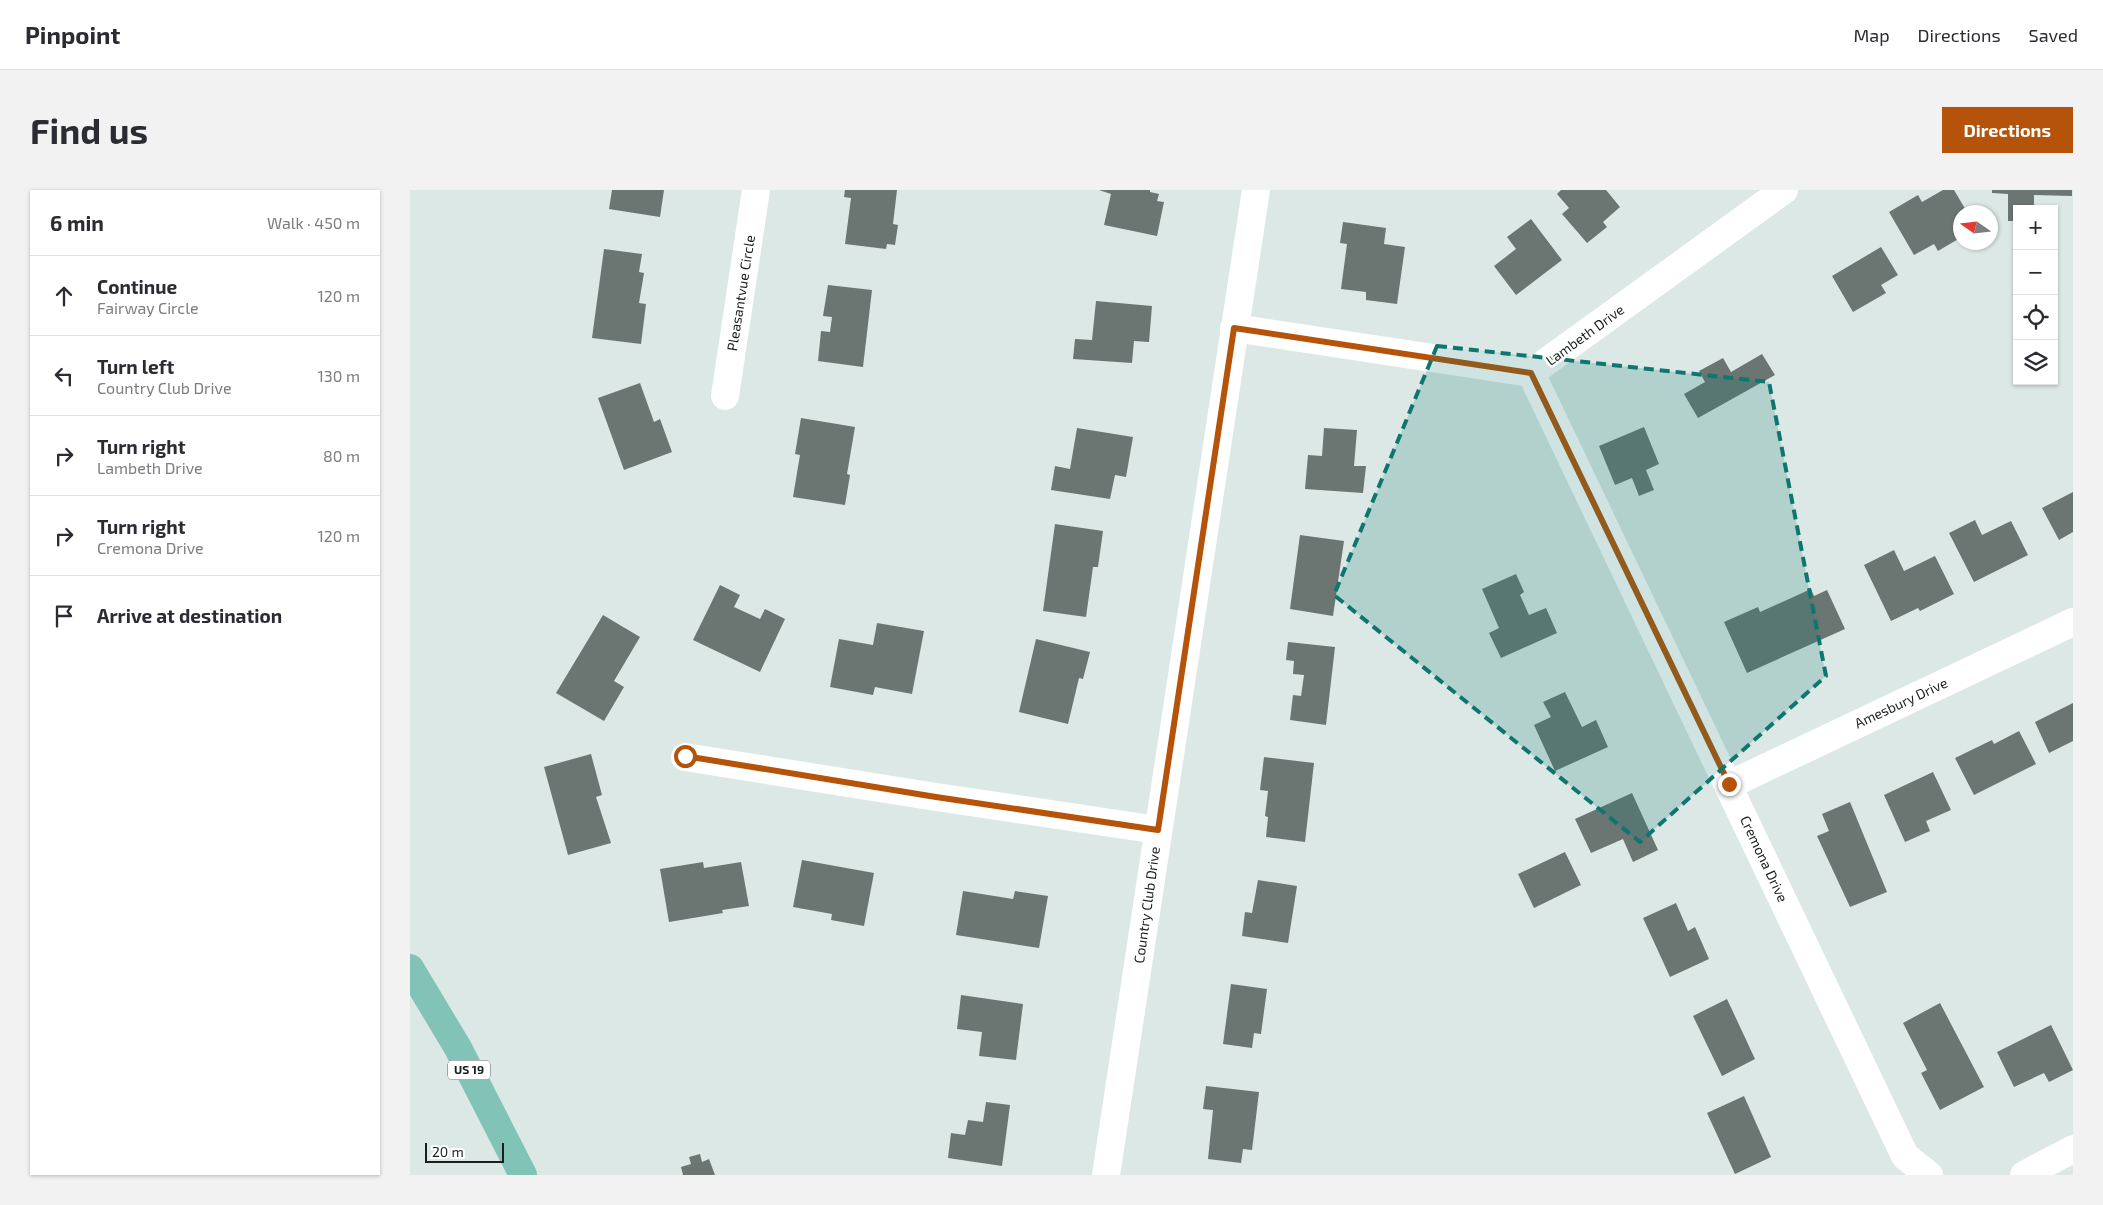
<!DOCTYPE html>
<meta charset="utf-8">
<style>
body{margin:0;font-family:"Exo 2",sans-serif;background:#f2f2f3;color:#2b2b33}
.controls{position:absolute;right:15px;top:15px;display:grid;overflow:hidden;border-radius:0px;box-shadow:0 1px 4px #0004}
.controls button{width:45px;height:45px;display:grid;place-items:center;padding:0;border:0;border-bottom:1px solid #e1e1e2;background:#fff;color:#2b2b33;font:25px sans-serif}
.compass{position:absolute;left:1543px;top:15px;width:45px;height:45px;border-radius:50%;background:#fff;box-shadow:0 1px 4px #0004;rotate:284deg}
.scale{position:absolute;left:15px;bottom:12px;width:79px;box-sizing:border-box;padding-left:5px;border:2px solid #1a1f1e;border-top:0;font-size:14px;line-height:18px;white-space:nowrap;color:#1a1f1e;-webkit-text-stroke:4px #fff;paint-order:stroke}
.stop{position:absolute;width:15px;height:15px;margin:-11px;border:4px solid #b45309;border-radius:50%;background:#fff}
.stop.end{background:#b45309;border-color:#fff;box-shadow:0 1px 5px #0008}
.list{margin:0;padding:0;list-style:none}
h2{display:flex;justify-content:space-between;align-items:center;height:65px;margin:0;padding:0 20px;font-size:21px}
h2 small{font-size:16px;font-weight:400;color:#7c7c81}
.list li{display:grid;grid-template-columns:32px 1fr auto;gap:15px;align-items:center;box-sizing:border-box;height:80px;padding:0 20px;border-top:1px solid #e1e1e2}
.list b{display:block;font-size:19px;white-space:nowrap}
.list p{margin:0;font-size:16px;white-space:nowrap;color:#7c7c81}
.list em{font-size:16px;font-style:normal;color:#7c7c81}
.icon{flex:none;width:28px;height:28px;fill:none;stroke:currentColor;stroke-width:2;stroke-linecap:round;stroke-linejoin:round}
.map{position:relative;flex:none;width:1663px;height:985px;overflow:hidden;border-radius:0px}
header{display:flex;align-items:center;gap:30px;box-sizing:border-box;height:70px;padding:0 25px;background:#fff;border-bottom:1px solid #e1e1e2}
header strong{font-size:24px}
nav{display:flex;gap:28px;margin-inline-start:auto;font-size:18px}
.intro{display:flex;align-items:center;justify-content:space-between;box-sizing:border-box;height:120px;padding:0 30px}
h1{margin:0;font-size:35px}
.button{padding:12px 22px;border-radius:0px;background:#b45309;color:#fff;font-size:18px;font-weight:700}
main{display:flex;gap:30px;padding:0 30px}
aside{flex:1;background:#fff;border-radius:0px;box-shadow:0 1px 4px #0004}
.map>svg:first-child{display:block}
</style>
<header>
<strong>Pinpoint</strong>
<nav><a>Map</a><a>Directions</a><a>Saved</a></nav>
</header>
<div class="intro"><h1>Find us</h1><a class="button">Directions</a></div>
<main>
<aside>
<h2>6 min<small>Walk · 450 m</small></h2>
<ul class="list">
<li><svg class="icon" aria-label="ahead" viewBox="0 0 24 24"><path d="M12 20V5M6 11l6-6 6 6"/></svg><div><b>Continue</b><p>Fairway Circle</p></div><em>120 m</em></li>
<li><svg class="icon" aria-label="left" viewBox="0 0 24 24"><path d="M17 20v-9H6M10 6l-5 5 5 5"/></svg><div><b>Turn left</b><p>Country Club Drive</p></div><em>130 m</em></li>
<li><svg class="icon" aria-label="right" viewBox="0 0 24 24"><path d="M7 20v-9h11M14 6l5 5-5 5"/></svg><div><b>Turn right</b><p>Lambeth Drive</p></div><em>80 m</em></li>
<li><svg class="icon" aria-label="right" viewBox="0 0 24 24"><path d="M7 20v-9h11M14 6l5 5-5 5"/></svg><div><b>Turn right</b><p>Cremona Drive</p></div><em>120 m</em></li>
<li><svg class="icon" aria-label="arrive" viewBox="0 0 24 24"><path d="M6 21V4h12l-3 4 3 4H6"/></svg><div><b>Arrive at destination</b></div></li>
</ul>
</aside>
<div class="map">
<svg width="1663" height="985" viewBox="0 0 1663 985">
<rect width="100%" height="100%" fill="#dbe8e5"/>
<!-- building -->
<g fill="#6b7673">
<polygon points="202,0 254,0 250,27 199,19"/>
<polygon points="435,0 487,0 483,34 488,35 485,55 477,54 476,59 435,54 441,8 434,7"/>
<polygon points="689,0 740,0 740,2 749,4 747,11 754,12 747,46 694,35 701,4"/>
<polygon points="1151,0 1196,0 1210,17 1193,32 1197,37 1177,53 1152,24 1159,18 1147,4"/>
<polygon points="1533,0 1544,0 1557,22 1550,22 1550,48 1528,61 1524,54 1504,65 1479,22 1508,5 1512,12"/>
<polygon points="1582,0 1662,0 1662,6 1624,5 1624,19 1607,19 1607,31 1598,31 1598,4 1582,3"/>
<polygon points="1121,29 1152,70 1106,105 1084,76 1106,59 1097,47"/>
<polygon points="933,32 976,38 974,54 995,57 987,114 956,110 956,102 931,99 937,54 930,53"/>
<polygon points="1471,57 1488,85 1471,95 1476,103 1443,122 1422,86"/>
<polygon points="194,59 232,64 229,82 234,83 229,113 236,114 231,154 182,148"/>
<polygon points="418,95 462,100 453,177 408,171 411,141 420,142 422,127 413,126"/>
<polygon points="686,111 742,116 739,152 724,151 722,173 663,169 665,149 682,150"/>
<polygon points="1352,164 1365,185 1288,228 1274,204 1295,192 1289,181 1313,168 1321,182"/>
<polygon points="230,193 244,232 250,229 262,262 214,280 188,208"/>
<polygon points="391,228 445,237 437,284 440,285 435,315 383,307 390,265 385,264"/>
<polygon points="1234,237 1249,274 1236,280 1244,300 1229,306 1222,288 1205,295 1189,256"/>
<polygon points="667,238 723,247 716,287 705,285 700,309 641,300 645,276 660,279"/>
<polygon points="914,238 947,240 944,276 956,276 953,303 895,299 898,265 912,266"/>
<polygon points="1663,302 1663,342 1649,350 1632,318"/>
<polygon points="1565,330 1572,345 1601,331 1618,365 1564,392 1539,343"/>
<polygon points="645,334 693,341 688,377 683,377 676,427 633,421"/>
<polygon points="890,345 934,351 923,426 880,419"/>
<polygon points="1484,360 1494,381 1525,366 1544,404 1510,421 1508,418 1481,431 1454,375"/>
<polygon points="1106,384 1114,402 1110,405 1119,425 1136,418 1147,443 1091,468 1079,443 1089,438 1072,399"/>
<polygon points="310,395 330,405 324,417 350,429 355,419 375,429 350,482 283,450"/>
<polygon points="1401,399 1404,406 1417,400 1435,439 1337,483 1314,432 1348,417 1350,422"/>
<polygon points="193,425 230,447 204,491 214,497 194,531 146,503"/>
<polygon points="467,433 514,441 502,504 465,497 463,505 420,497 429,449 463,455"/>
<polygon points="626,449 680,462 673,489 669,488 658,534 609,522"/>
<polygon points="878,452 925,457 916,535 880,530 883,505 891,506 894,485 883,484 884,471 876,470"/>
<polygon points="1155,502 1172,537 1186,530 1198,557 1145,581 1124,535 1141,527 1133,512"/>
<polygon points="1663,513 1663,551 1639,563 1625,532"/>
<polygon points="1609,541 1626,574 1564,605 1545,568 1582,550 1584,554"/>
<polygon points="181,564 192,605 186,607 201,653 158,665 134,577"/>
<polygon points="854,567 904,573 895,652 856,647 858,627 855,626 858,601 850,600"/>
<polygon points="1523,582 1541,620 1516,631 1520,641 1495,652 1474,605"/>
<polygon points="1222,603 1248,660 1223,672 1213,649 1181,663 1165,629"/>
<polygon points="1440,612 1477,702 1440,717 1407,646 1419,641 1412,624"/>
<polygon points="1155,662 1171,695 1124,718 1108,684"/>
<polygon points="392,670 464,683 454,736 421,730 422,724 383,717"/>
<polygon points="293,672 294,678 331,672 339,716 312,720 313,723 259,732 250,679"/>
<polygon points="848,690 887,696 878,753 832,746 835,722 842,723"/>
<polygon points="553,701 603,709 605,701 638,706 629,758 546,745"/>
<polygon points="1266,713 1278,741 1285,737 1299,769 1260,787 1233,728"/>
<polygon points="821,794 857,799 851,844 844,843 842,858 813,854"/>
<polygon points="551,805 613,814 606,870 569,866 572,842 547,839"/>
<polygon points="1317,809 1345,869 1312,886 1283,826"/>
<polygon points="1530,813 1574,897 1530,920 1511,883 1517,880 1493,833"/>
<polygon points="1641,835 1663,880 1639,892 1634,883 1604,897 1587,862"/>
<polygon points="796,896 849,902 842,960 833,959 831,973 798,969 803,920 793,919"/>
<polygon points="1334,906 1361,967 1325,984 1297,923"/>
<polygon points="576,912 600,915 592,976 538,968 541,943 555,945 558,930 573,932"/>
<polygon points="290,964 292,972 299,969 305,985 273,985 271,977 281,974 279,967"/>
</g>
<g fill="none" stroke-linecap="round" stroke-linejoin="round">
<!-- minor -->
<g stroke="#fff" stroke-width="28">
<polyline points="824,138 1121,183 1374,0"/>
<polyline points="1121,183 1495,966 1519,985"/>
<polyline points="315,206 346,0"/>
<polyline points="275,567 526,607 748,640"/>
<polyline points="1319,595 1663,432"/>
<polyline points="696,985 846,0"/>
<polyline points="1614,985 1663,959"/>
</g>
<!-- major -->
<polyline stroke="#82c3b8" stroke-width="28" points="0,778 48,858 113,985"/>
</g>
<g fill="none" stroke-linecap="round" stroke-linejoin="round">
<!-- route -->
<polyline stroke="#b45309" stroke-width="6" points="275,566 526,607 748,640 824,138 1121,183 1319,594"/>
</g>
<!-- marked area -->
<path fill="#0f766e" fill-opacity="0.2" stroke="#0f766e" stroke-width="4" stroke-dasharray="10 6" stroke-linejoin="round" d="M 1027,156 L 1359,192 L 1416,486 L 1230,652 L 924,405 Z"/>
<g text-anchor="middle" stroke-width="5" stroke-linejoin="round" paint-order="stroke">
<!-- shield labels -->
<rect fill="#fff" stroke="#5f6262" stroke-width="1" x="38" y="870.5" width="42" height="19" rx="4"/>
<g font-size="12" font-weight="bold" fill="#1a1f1e">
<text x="59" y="884">US 19</text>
</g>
<!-- street labels -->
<g font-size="14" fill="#1a1f1e" stroke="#fff">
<text transform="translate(331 103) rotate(-81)" y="5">Pleasantvue Circle</text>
<text transform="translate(1175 145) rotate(-36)" y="5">Lambeth Drive</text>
<text transform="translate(1491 513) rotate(-25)" y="5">Amesbury Drive</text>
<text transform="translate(1354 669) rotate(65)" y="5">Cremona Drive</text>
<text transform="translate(737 715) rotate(-82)" y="5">Country Club Drive</text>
</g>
</g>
</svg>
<div class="controls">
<button>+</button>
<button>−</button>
<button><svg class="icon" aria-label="locate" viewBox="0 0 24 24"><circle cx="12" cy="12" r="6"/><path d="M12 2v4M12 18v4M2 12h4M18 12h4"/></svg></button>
<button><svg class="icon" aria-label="layers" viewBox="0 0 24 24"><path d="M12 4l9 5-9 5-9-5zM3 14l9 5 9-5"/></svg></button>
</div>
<svg class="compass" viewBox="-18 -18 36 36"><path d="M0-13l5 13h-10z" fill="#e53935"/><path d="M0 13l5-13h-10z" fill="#7c7c81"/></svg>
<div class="scale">20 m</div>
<div class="stop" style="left:275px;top:566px"></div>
<div class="stop end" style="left:1319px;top:594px"></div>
</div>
</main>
